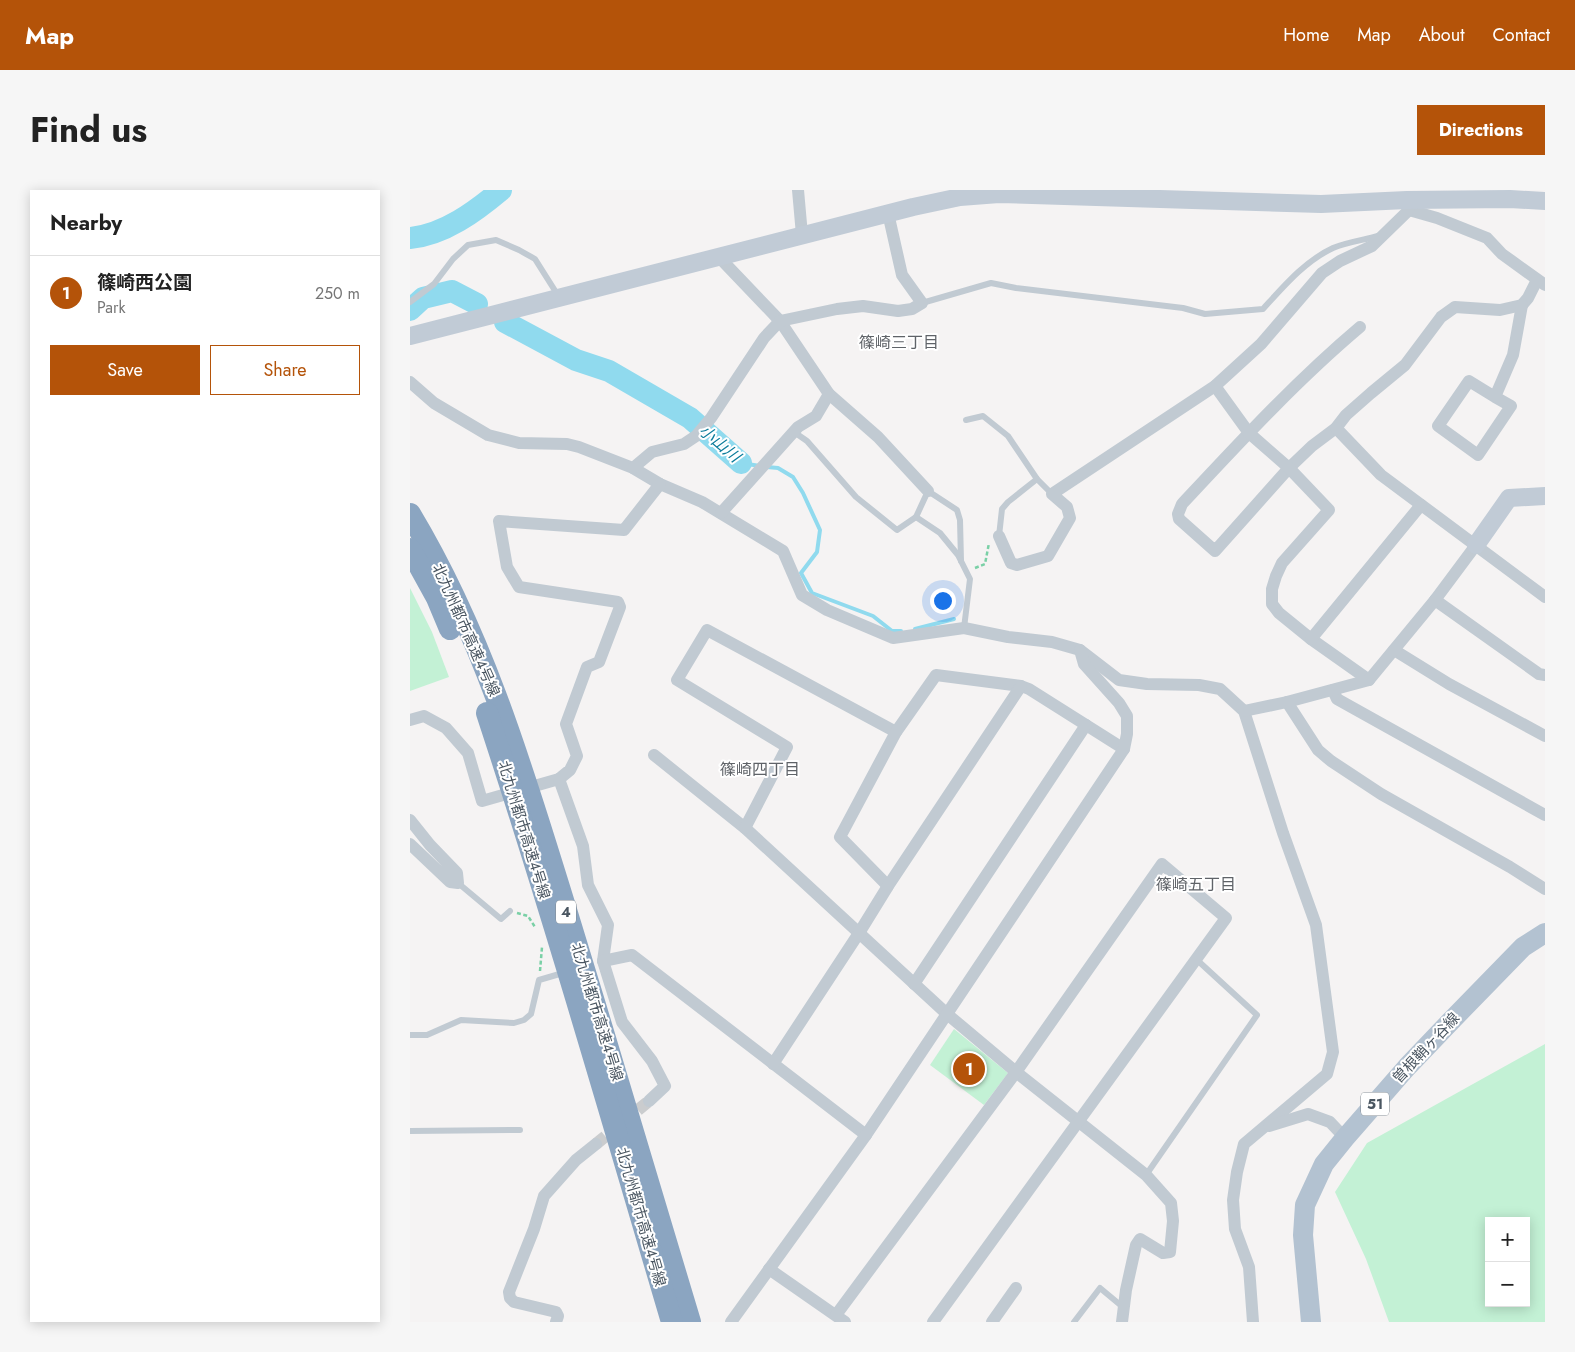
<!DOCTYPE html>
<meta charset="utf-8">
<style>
body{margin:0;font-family:Jost,"Noto Sans JP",sans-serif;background:#f6f6f6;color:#222}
.controls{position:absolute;right:15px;bottom:15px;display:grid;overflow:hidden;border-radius:0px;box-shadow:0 2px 12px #0003}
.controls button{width:45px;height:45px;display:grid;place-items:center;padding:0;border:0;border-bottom:1px solid #e0e0e0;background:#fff;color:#222;font:25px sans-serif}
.you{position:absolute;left:532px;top:410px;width:18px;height:18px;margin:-12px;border:4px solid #fff;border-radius:50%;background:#1a73e8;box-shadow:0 0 0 8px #1a73e833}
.badge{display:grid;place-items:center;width:32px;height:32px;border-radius:50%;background:#b45309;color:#fff;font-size:16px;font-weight:700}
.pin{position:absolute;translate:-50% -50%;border:2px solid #fff;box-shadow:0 1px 5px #0006}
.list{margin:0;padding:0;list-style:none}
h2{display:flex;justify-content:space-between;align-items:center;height:65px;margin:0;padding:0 20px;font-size:21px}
h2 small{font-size:16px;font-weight:400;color:#767676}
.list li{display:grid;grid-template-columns:32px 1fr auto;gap:15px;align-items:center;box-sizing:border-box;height:75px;padding:0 20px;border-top:1px solid #e0e0e0}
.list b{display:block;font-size:19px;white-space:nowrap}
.list p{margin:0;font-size:16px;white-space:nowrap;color:#767676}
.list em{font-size:16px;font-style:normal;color:#767676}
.actions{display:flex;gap:10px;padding:15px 20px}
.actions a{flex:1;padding:11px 0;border:1px solid #b45309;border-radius:0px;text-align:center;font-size:18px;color:#b45309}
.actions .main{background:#b45309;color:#fff}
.map{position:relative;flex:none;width:1135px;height:1132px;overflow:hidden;border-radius:0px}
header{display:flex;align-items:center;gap:30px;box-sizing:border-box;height:70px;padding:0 25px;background:#b45309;color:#fff}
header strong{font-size:24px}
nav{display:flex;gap:28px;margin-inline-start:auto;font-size:18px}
.intro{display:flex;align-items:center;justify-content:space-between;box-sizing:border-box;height:120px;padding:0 30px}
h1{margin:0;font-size:35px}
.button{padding:12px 22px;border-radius:0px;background:#b45309;color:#fff;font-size:18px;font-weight:700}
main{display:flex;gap:30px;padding:0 30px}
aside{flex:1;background:#fff;border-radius:0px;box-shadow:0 2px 12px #0003}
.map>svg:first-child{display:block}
</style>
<header>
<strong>Map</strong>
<nav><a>Home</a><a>Map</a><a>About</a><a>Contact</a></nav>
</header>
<div class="intro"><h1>Find us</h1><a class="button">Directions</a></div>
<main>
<aside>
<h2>Nearby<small></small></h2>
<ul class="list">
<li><span class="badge">1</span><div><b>篠崎西公園</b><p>Park</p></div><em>250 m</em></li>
</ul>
<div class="actions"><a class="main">Save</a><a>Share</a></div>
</aside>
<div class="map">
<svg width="1135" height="1132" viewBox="0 0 1135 1132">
<rect width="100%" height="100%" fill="#f5f3f3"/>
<!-- green -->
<g fill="#c3f1d5" fill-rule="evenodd">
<polygon points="0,398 22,442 39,487 0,501"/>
<polygon points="544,839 598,883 574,915 520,875"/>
<path d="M 1135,854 L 1135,1132 L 979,1132 L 956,1069 L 925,1002 L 957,953 ZM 1079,1031 L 1116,1031 L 1116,1113 L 1079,1113 Z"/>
</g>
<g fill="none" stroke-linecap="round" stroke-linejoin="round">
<!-- stream -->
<g stroke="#90daee" stroke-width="4">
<polyline points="331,273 350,276"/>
<polyline points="357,277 368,278 383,287 393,303 410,340 407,362 391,383 402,403 463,426 482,441 491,441"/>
<polyline points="505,439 544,429"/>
</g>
<!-- river -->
<g stroke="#90daee" stroke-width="22">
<path d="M 0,48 C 34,45 66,21 91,0"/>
<polyline points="0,120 13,108 42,101 67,114"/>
<polyline points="95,132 166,170 199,181 280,228 331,273"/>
</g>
<!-- street-tunnel -->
<polyline stroke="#caccce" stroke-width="12" stroke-dasharray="12 6" stroke-linecap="butt" points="186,954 239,911"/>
<!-- path -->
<g stroke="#7ad0a6" stroke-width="2.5" stroke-dasharray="4 2.5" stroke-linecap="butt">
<polyline points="565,378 575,374 579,353"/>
<polyline points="107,723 118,726 125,737"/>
<polyline points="130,781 132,757"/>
</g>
<!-- lane -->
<g stroke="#c1cad2" stroke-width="6">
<polyline points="0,112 24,94 43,69 58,55 86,50 109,60 125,69 149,107"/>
<path d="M 512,113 L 581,93 L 606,98 L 773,118 L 795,124 L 853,119 C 874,96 895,71 923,58 C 937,52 954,50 968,46"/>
<polyline points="556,230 573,226 598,246 627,289 642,304"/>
<polyline points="384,242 397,251 446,307 487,340 506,327 518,301 547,320 550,330 551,371"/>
<polyline points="506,327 530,343 548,365 560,389 554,438"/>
<polyline points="589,346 592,319 598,312 627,289"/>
<polyline points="48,693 91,729 100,721"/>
<polyline points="0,845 17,845 51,830 104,833 114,830 121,824 129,790 153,783"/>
<polyline points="0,941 110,940"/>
<polyline points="736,985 847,825 786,769"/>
<polyline points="664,1132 690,1098 714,1118"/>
</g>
<!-- street -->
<g stroke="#c1cad2" stroke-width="12">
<polyline points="388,0 392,45"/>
<polyline points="999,20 1027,28 1077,48 1092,64 1135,95"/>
<polyline points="308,66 370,131 419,204 468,247 518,301"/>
<path d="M 950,137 C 886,191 829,253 772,314 L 768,324 L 769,329 L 805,361 L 879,278 L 902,256 L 926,238 L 936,225 L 961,203 L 995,175 L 1031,127 L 1045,117 L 1090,120 L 1112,115 L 1118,108 L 1127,90"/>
<polyline points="0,192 24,213 78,245 109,253 157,254 169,257 223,278 250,294 292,312 373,361 392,405 417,420 483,448 554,438 598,447 642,452 670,460 709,490 737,494 789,495 810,499 834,521 873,643 906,735 923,862 917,884 834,954 827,982 823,1010 825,1039 839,1077 843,1132"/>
<polyline points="805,196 839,243 879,278 919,320 872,373 866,386 862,399 862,414 869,423 901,449 959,490"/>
<polyline points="1085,207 1101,216 1068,265 1028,236 1059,191 1085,207 1103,165 1112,115"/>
<polyline points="926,238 971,285 1135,407"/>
<polyline points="223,278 242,262 274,254 286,246 301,228 354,148 370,131 427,119 453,116 488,121 502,119 512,113 492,85 478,23"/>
<polyline points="311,323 388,237 406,226 419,204"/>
<polyline points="589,346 601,373 607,375 638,366 660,328 657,317 642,304 805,196 851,154 912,83 930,71 962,56 999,20"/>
<polyline points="1025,410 1129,484 1135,485"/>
<polyline points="901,449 1011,315"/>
<polyline points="984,460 1039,494 1135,546"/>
<polyline points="923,500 927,509 1135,625"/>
<polyline points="877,512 908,560 921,571 971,604 1100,677 1135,699"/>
<polyline points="834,521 877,512 959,490 1025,410 1066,355"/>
<polyline points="0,530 14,526 36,538 58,563 72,611 149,589 160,580 167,566 156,534 177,477 189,472 210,417 208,412 109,397 97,377 89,331 214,340 250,294"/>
<polyline points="244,565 335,638 537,824 606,882 736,985 761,1013 763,1031 760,1062 753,1063 730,1049 726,1055 716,1100 712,1132"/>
<polyline points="149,589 173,656 178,695 198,735 193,771 212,832 242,871 255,896 239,911"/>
<polyline points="0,630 20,655 47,683 48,693 40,692 0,654"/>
<polyline points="335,638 377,557 267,490 297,440 486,542"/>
<polyline points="478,696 430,647 486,542 526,485 611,496 619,499 714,559"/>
<polyline points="193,771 222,765 456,945"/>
<polyline points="504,794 676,535"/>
<polyline points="363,874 449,743 478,696 611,496"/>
<polyline points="859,936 898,924 920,932 935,948"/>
<polyline points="359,1079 435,1132"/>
<polyline points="426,1125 606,882 752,674 816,728 523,1132"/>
<polyline points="146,1132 148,1126 146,1122 104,1112 100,1108 99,1102 124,1039 134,1006 166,970 186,954"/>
<polyline points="321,1132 456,945 714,559 717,544 717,526 709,513 674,474 670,460"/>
<polyline points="582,1132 606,1098"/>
</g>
<!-- secondary -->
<g stroke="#c1cbd6" stroke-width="18">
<polyline points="0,146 503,17 550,7 589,4 911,14 997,10 1100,9 1135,11"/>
<polyline points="1066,355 1099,308 1135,306"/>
</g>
<!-- primary -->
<polyline stroke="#b3c2d1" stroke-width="20" points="901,1132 893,1045 895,1015 914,974 935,948 997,877 1039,833 1113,757 1135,743"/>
<!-- highway -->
<g stroke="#8ba5c1" stroke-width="22">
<path d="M 0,324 C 74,447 114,584 156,720 C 198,857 239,994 280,1132"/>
<polyline points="0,359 27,408 40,439"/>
<path d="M 77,523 C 143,724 202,929 262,1132"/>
</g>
</g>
<g text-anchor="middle" stroke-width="4" stroke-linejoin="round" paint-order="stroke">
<!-- shield labels -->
<g fill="#fff" stroke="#808990" stroke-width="1">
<rect x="146" y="710.5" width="20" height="23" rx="4"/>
<rect x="951" y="902.5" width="28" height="23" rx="4"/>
</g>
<g font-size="14" font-weight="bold" fill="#4a5661">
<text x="156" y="727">4</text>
<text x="965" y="919">51</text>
</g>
<!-- street labels -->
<g font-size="15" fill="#4a5661" stroke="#fff">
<text transform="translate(56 440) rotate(66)" y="5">北九州都市高速４号線</text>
<text transform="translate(114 640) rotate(73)" y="5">北九州都市高速4号線</text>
<text transform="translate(187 822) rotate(73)" y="5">北九州都市高速４号線</text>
<text transform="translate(1016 858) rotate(-47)" y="5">曽根鞘ヶ谷線</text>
<text transform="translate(231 1027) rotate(74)" y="5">北九州都市高速4号線</text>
</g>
<!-- neighbourhood labels -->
<g font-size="16" fill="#5f6368" stroke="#fff">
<text x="489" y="158">篠崎三丁目</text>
<text x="350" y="585">篠崎四丁目</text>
<text x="786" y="700">篠崎五丁目</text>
</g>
<!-- water labels -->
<g font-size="16" font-style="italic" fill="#0c7c9b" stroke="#fff">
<text transform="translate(310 253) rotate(40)" y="6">小山川</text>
</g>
</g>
</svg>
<div class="controls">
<button>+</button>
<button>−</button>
</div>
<div class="you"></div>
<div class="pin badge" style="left:559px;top:879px">1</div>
</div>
</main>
